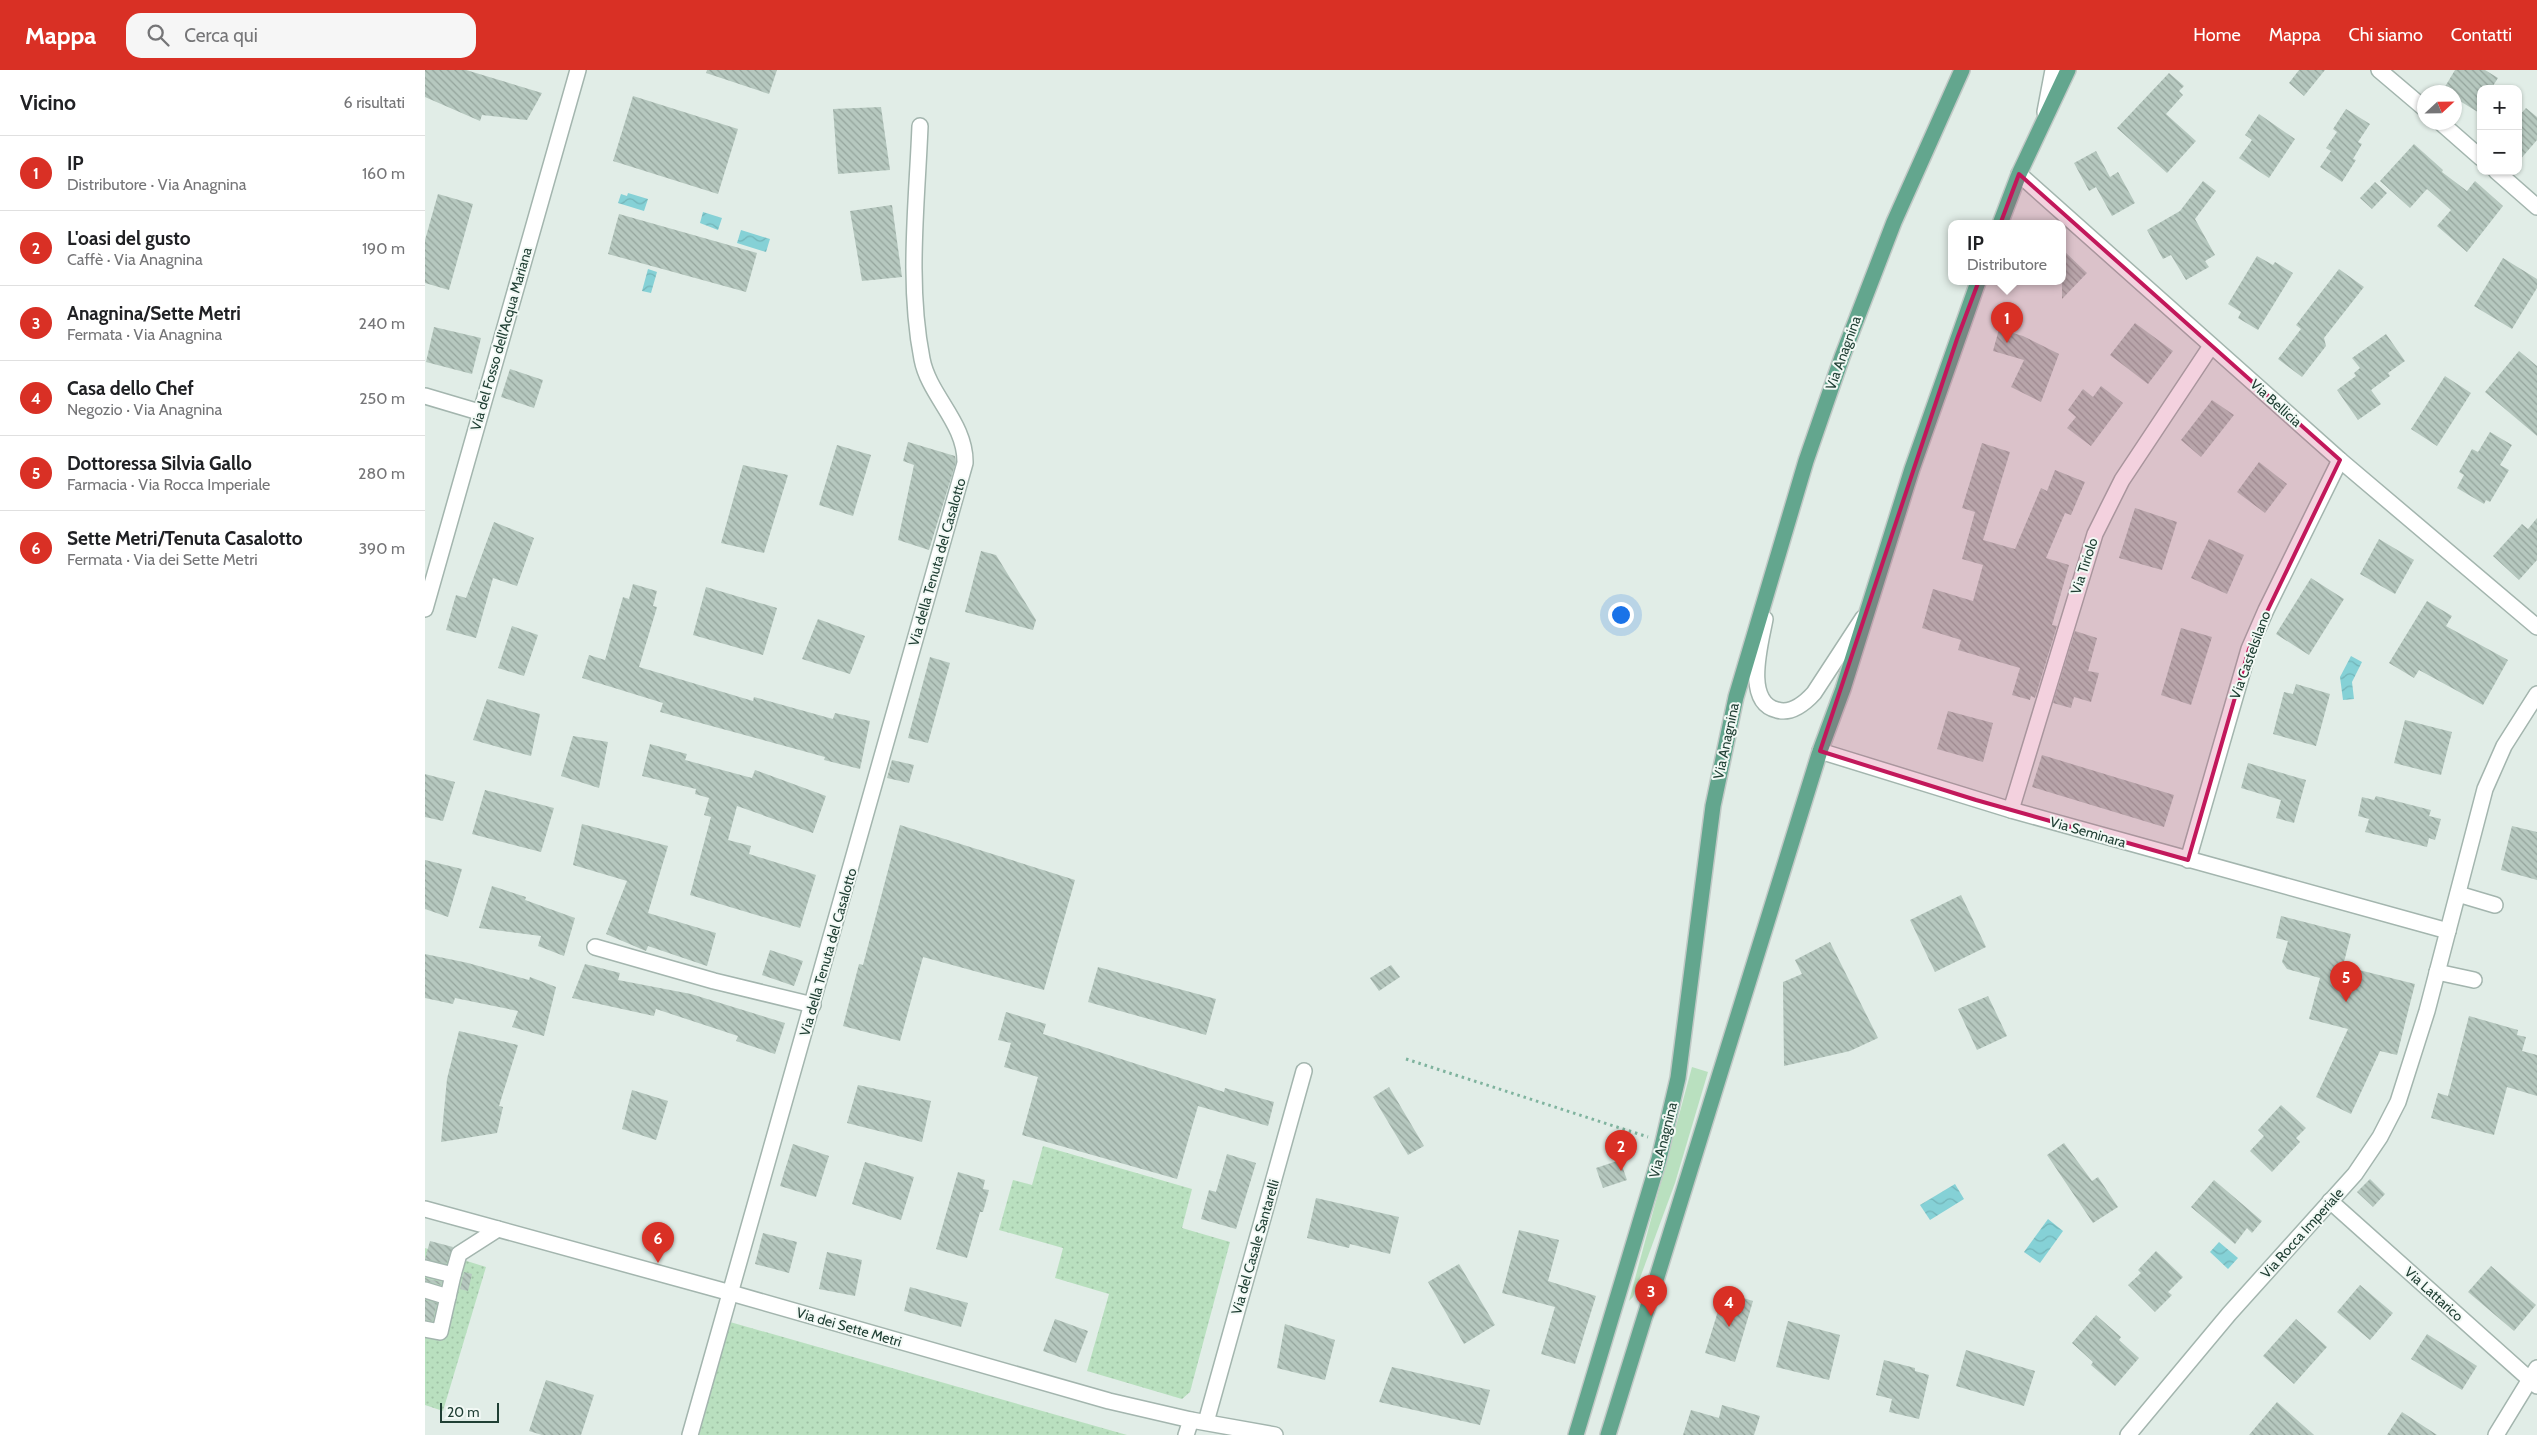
<!DOCTYPE html>
<html lang="it">
<meta charset="utf-8">
<style>
body{margin:0;font-family:Cabin,sans-serif;background:#f6f6f6;color:#202124}
.controls{position:absolute;right:15px;top:15px;display:grid;overflow:hidden;border-radius:10px;box-shadow:0 1px 4px #0004}
.controls button{width:45px;height:45px;display:grid;place-items:center;padding:0;border:0;border-bottom:1px solid #e0e0e0;background:#fff;color:#202124;font:25px sans-serif}
.compass{position:absolute;left:1992px;top:15px;width:45px;height:45px;border-radius:50%;background:#fff;box-shadow:0 1px 4px #0004;rotate:68deg}
.scale{position:absolute;left:15px;bottom:12px;width:59px;box-sizing:border-box;padding-left:5px;border:2px solid #203f34;border-top:0;font-size:14px;line-height:18px;white-space:nowrap;color:#203f34;-webkit-text-stroke:4px #f2f9f5;paint-order:stroke}
.you{position:absolute;left:1195px;top:544px;width:18px;height:18px;margin:-12px;border:4px solid #fff;border-radius:50%;background:#1a73e8;box-shadow:0 0 0 8px #1a73e833}
.badge{display:grid;place-items:center;width:32px;height:32px;border-radius:50%;background:#d93025;color:#fff;font-size:16px;font-weight:700}
.pin{position:absolute;translate:-50% -41px;filter:drop-shadow(0 1px 2px #0008)}
.pin::after{content:'';position:absolute;top:26px;width:18px;height:15px;background:inherit;clip-path:polygon(0 0,100% 0,50% 100%)}
.popup{position:absolute;left:1523px;top:150px;width:118px;height:65px;box-sizing:border-box;display:grid;place-content:center;border-radius:10px;background:#fff;filter:drop-shadow(0 1px 4px #0005);font-size:16px;white-space:nowrap;color:#757577}
.popup b{font-size:19px;color:#202124}
.popup::after{content:'';position:absolute;left:50%;top:100%;margin-left:-10px;border:10px solid transparent;border-top-color:#fff}
.list{margin:0;padding:0;list-style:none}
h2{display:flex;justify-content:space-between;align-items:center;height:65px;margin:0;padding:0 20px;font-size:21px}
h2 small{font-size:16px;font-weight:400;color:#757577}
.list li{display:grid;grid-template-columns:32px 1fr auto;gap:15px;align-items:center;box-sizing:border-box;height:75px;padding:0 20px;border-top:1px solid #e0e0e0}
.list b{display:block;font-size:19px;white-space:nowrap}
.list p{margin:0;font-size:16px;white-space:nowrap;color:#757577}
.list em{font-size:16px;font-style:normal;color:#757577}
.icon{flex:none;width:28px;height:28px;fill:none;stroke:currentColor;stroke-width:2;stroke-linecap:round;stroke-linejoin:round}
.map{position:relative;flex:none;width:2112px;height:1365px;overflow:hidden}
header{display:flex;align-items:center;gap:30px;box-sizing:border-box;height:70px;padding:0 25px;background:#d93025;color:#fff}
header strong{font-size:24px}
nav{display:flex;gap:28px;margin-inline-start:auto;font-size:18px}
.search{width:350px;height:45px;background:#f6f6f6;display:flex;align-items:center;gap:12px;box-sizing:border-box;padding:0 18px;border-radius:15px;color:#757577;font-size:19px}
main{display:flex}
aside{flex:1;background:#fff}
.map>svg:first-child{display:block}
</style>
<header>
<strong>Mappa</strong>
<div class="search"><svg class="icon" aria-label="search" viewBox="0 0 24 24"><circle cx="10" cy="10" r="6"/><path d="M15 15l6 6"/></svg>Cerca qui</div>
<nav><a>Home</a><a>Mappa</a><a>Chi siamo</a><a>Contatti</a></nav>
</header>
<main>
<aside>
<h2>Vicino<small>6 risultati</small></h2>
<ul class="list">
<li><span class="badge">1</span><div><b>IP</b><p>Distributore · Via Anagnina</p></div><em>160 m</em></li>
<li><span class="badge">2</span><div><b>L'oasi del gusto</b><p>Caffè · Via Anagnina</p></div><em>190 m</em></li>
<li><span class="badge">3</span><div><b>Anagnina/Sette Metri</b><p>Fermata · Via Anagnina</p></div><em>240 m</em></li>
<li><span class="badge">4</span><div><b>Casa dello Chef</b><p>Negozio · Via Anagnina</p></div><em>250 m</em></li>
<li><span class="badge">5</span><div><b>Dottoressa Silvia Gallo</b><p>Farmacia · Via Rocca Imperiale</p></div><em>280 m</em></li>
<li><span class="badge">6</span><div><b>Sette Metri/Tenuta Casalotto</b><p>Fermata · Via dei Sette Metri</p></div><em>390 m</em></li>
</ul>
</aside>
<div class="map">
<svg width="2112" height="1365" viewBox="0 0 2112 1365">
<defs>
<pattern id="grass-dots" width="8" height="8" patternUnits="userSpaceOnUse" patternTransform="scale(1.25)"><rect width="8" height="8" fill="#b9e0bf"/><path d="M2 2h.1M6 6h.1" fill="none" stroke="#9fc1a5" stroke-width="1.8" stroke-linecap="round"/></pattern>
<pattern id="water-waves" width="16" height="10" patternUnits="userSpaceOnUse" patternTransform="scale(1.25)"><rect width="16" height="10" fill="#85d1d6"/><path d="M0 5q4-4 8 0t8 0" fill="none" stroke="#73b4b8"/></pattern>
<pattern id="building-back-hatch" width="6" height="6" patternUnits="userSpaceOnUse" patternTransform="scale(1.25)"><rect width="6" height="6" fill="#b6c8bf"/><path d="M-1 5l2 2M0 0l6 6M5-1l2 2" fill="none" stroke="#94a49c"/></pattern>
</defs>
<rect width="100%" height="100%" fill="#e1ede7"/>
<!-- grass -->
<g fill="url(#grass-dots)">
<polygon points="618,1076 767,1119 757,1158 805,1172 765,1322 757,1329 662,1301 684,1224 630,1208 638,1178 574,1160 588,1110 607,1115"/>
<polygon points="0,1178 61,1197 18,1341 0,1335"/>
<polygon points="305,1252 702,1365 274,1365"/>
</g>
<!-- garden -->
<polygon fill="#b9e0bf" points="1267,997 1283,1002 1250,1113 1208,1227 1204,1231"/>
<!-- water -->
<g fill="url(#water-waves)">
<polygon points="203,123 223,129 219,141 193,133 196,124 202,126"/>
<polygon points="278,142 297,148 293,160 275,153"/>
<polygon points="316,160 345,169 341,182 312,173"/>
<polygon points="223,199 232,202 226,223 217,221"/>
<polygon points="1926,586 1937,592 1927,612 1929,629 1918,630 1915,607"/>
<polygon points="1530,1114 1539,1129 1505,1150 1495,1135"/>
<polygon points="1623,1149 1638,1161 1615,1193 1599,1182"/>
<polygon points="1794,1172 1813,1188 1803,1199 1785,1182"/>
</g>
<!-- building -->
<g fill="url(#building-back-hatch)">
<polygon points="0,0 41,0 117,23 102,50 57,45 55,51 0,27"/>
<polygon points="282,0 352,0 344,24 281,3"/>
<polygon points="1874,0 1900,0 1879,26 1864,13"/>
<polygon points="2030,0 2060,0 2073,8 2066,19 2056,19 2056,44 2030,28 2030,22 2018,20"/>
<polygon points="1744,3 1759,16 1754,21 1758,25 1741,44 1771,71 1742,103 1692,58"/>
<polygon points="208,26 313,59 293,124 188,91"/>
<polygon points="456,37 465,100 413,104 408,39"/>
<polygon points="2101,38 2112,47 2112,70 2093,92 2093,47"/>
<polygon points="1921,39 1945,54 1933,72 1937,74 1928,89 1931,90 1917,112 1895,97 1906,81 1901,78 1912,62 1908,59"/>
<polygon points="1834,44 1870,69 1844,108 1814,88 1827,70 1820,65"/>
<polygon points="1989,74 2018,100 2017,102 2042,121 2050,111 2078,136 2042,182 2012,156 2026,140 2002,119 1985,138 1955,111"/>
<polygon points="1671,81 1685,107 1693,102 1710,133 1687,146 1671,117 1664,121 1649,93"/>
<polygon points="1778,111 1791,121 1770,149 1790,185 1780,191 1784,197 1761,210 1746,185 1738,189 1722,160 1755,141"/>
<polygon points="1950,112 1962,123 1947,139 1935,128"/>
<polygon points="13,124 48,134 24,220 0,213 0,170"/>
<polygon points="467,135 477,207 437,211 425,141"/>
<polygon points="194,144 332,183 321,222 183,184"/>
<polygon points="1637,179 1662,203 1637,229"/>
<polygon points="1832,186 1848,195 1850,192 1868,203 1833,260 1813,248 1816,242 1803,234"/>
<polygon points="2078,188 2112,209 2112,218 2087,259 2049,236"/>
<polygon points="1914,199 1939,217 1899,268 1901,276 1877,307 1853,289 1876,259 1871,255"/>
<polygon points="1710,253 1748,281 1723,314 1685,285"/>
<polygon points="9,257 56,268 47,304 1,292"/>
<polygon points="1574,259 1598,266 1634,284 1616,332 1586,317 1599,290 1568,281"/>
<polygon points="1961,264 1980,291 1963,303 1965,306 1946,320 1956,334 1933,350 1912,320 1931,306 1929,303 1935,298 1927,288"/>
<polygon points="2094,281 2112,296 2112,366 2060,322"/>
<polygon points="85,299 118,310 109,338 76,327"/>
<polygon points="2020,306 2046,323 2012,376 1986,359"/>
<polygon points="1676,316 1698,333 1666,376 1642,358 1651,347 1643,340 1658,319 1668,327"/>
<polygon points="1787,330 1809,345 1776,387 1756,370"/>
<polygon points="2065,362 2087,375 2075,395 2084,400 2065,432 2061,430 2059,434 2032,418 2039,405 2034,402 2047,379 2053,382"/>
<polygon points="483,372 530,386 531,392 504,480 473,470 489,395 478,391"/>
<polygon points="1557,373 1585,382 1558,470 1590,479 1616,418 1622,421 1630,400 1660,412 1646,445 1640,443 1621,488 1644,495 1627,555 1632,556 1610,628 1606,626 1605,630 1587,625 1595,598 1533,580 1536,570 1497,558 1508,519 1548,531 1558,495 1537,489 1550,442 1537,438"/>
<polygon points="412,375 446,385 428,446 394,435"/>
<polygon points="1834,392 1862,414 1840,443 1812,422"/>
<polygon points="318,395 363,405 339,483 296,473"/>
<polygon points="1710,438 1752,452 1737,500 1694,488"/>
<polygon points="2112,448 2112,490 2094,510 2068,486 2097,454 2103,459"/>
<polygon points="69,452 109,468 92,516 68,508 51,568 21,560 31,525 41,528"/>
<polygon points="1784,469 1819,485 1802,524 1766,508"/>
<polygon points="1954,469 1989,490 1970,524 1935,504"/>
<polygon points="556,481 571,485 611,550 608,560 540,542"/>
<polygon points="1886,508 1919,529 1884,585 1851,564"/>
<polygon points="208,514 232,521 228,536 232,537 214,597 328,631 329,627 408,649 410,643 445,651 435,699 399,690 400,687 235,642 238,633 157,608 164,585 180,590 198,527 204,529"/>
<polygon points="281,517 352,538 338,585 268,565"/>
<polygon points="2002,531 2027,546 2021,556 2083,590 2058,635 1994,600 1989,608 1964,593"/>
<polygon points="393,549 440,566 425,604 377,589"/>
<polygon points="87,556 113,565 99,606 73,598"/>
<polygon points="1756,558 1787,567 1766,635 1736,625"/>
<polygon points="1650,561 1672,568 1663,601 1674,603 1666,632 1649,627 1646,638 1628,633"/>
<polygon points="505,587 525,593 503,673 483,668"/>
<polygon points="1871,614 1905,624 1891,676 1848,664 1859,622 1868,624"/>
<polygon points="62,629 115,644 106,686 48,670"/>
<polygon points="1523,641 1568,653 1558,692 1512,679"/>
<polygon points="1980,650 2027,662 2016,705 1969,693"/>
<polygon points="148,666 183,672 174,718 136,706"/>
<polygon points="225,674 262,684 260,690 327,708 330,700 401,726 388,763 312,736 303,770 326,776 324,784 391,805 375,858 265,825 286,747 279,745 284,728 270,724 271,719 217,706"/>
<polygon points="1617,685 1749,725 1739,757 1607,717"/>
<polygon points="467,690 489,695 484,713 462,708"/>
<polygon points="1823,693 1881,710 1869,753 1851,748 1856,730 1816,718"/>
<polygon points="0,704 30,712 18,751 0,747"/>
<polygon points="60,720 129,738 116,782 47,764"/>
<polygon points="1951,726 2006,740 2004,746 2016,749 2010,770 2004,768 2002,777 1940,762 1944,749 1933,746 1937,727 1949,730"/>
<polygon points="157,754 243,776 223,843 291,863 282,896 223,876 221,881 181,864 202,811 148,795"/>
<polygon points="475,755 650,810 619,920 498,887 475,971 418,956 434,894 438,895"/>
<polygon points="2087,756 2112,762 2112,810 2076,800"/>
<polygon points="0,790 37,799 23,847 0,839"/>
<polygon points="67,816 101,827 100,830 150,848 139,886 113,876 116,866 54,858"/>
<polygon points="1536,825 1561,877 1510,902 1485,850"/>
<polygon points="1856,846 1926,864 1918,896 1990,914 1972,985 1955,981 1926,1044 1891,1027 1923,959 1884,949 1895,908 1862,899 1857,892 1863,871 1851,868"/>
<polygon points="1405,872 1453,968 1425,981 1359,996 1358,912 1377,904 1370,890"/>
<polygon points="345,880 378,891 369,916 337,905"/>
<polygon points="0,884 43,893 104,910 105,907 131,917 119,966 87,957 93,941 30,928 28,934 0,928"/>
<polygon points="160,894 195,903 193,910 266,924 360,953 350,984 311,971 313,966 231,939 229,946 147,928"/>
<polygon points="966,895 975,907 954,921 945,908"/>
<polygon points="673,897 791,929 781,965 663,932"/>
<polygon points="1563,926 1582,966 1552,980 1533,939"/>
<polygon points="581,942 621,954 618,964 799,1022 800,1018 849,1032 843,1056 773,1036 752,1109 597,1065 613,1007 579,997 586,973 573,970"/>
<polygon points="2044,946 2093,960 2092,965 2101,967 2097,981 2112,985 2112,1026 2082,1017 2069,1065 2006,1048 2013,1023 2023,1026"/>
<polygon points="34,961 93,975 74,1036 78,1037 72,1063 16,1072 22,1009"/>
<polygon points="433,1015 506,1031 497,1072 422,1053"/>
<polygon points="964,1017 999,1076 983,1085 948,1027"/>
<polygon points="207,1020 243,1031 231,1070 197,1059"/>
<polygon points="1856,1035 1881,1058 1871,1068 1875,1072 1847,1102 1825,1081 1839,1066 1833,1060"/>
<polygon points="1639,1073 1667,1111 1673,1107 1693,1137 1668,1153 1622,1085"/>
<polygon points="368,1074 404,1086 391,1127 355,1116"/>
<polygon points="802,1084 831,1093 811,1159 776,1149 784,1120 791,1122"/>
<polygon points="1195,1090 1202,1110 1178,1118 1171,1098"/>
<polygon points="440,1092 489,1107 476,1150 427,1134"/>
<polygon points="533,1102 560,1110 558,1119 564,1120 558,1142 555,1142 542,1188 511,1179"/>
<polygon points="1945,1109 1960,1124 1948,1137 1932,1122"/>
<polygon points="1789,1110 1837,1151 1827,1163 1822,1158 1810,1174 1766,1137"/>
<polygon points="891,1128 974,1147 965,1184 925,1174 924,1178 882,1168"/>
<polygon points="1094,1160 1134,1170 1123,1211 1171,1226 1150,1294 1116,1284 1130,1237 1077,1223"/>
<polygon points="338,1163 372,1172 364,1203 330,1194"/>
<polygon points="5,1171 28,1177 21,1194 0,1189"/>
<polygon points="1731,1181 1758,1207 1743,1222 1747,1225 1730,1242 1703,1215 1716,1203 1713,1200"/>
<polygon points="402,1182 437,1190 430,1226 394,1219"/>
<polygon points="1034,1194 1070,1255 1039,1274 1003,1212"/>
<polygon points="2066,1196 2111,1235 2089,1261 2043,1222"/>
<polygon points="39,1202 47,1204 43,1221 35,1219"/>
<polygon points="0,1208 17,1212 16,1215 0,1211"/>
<polygon points="1935,1215 1968,1243 1945,1270 1912,1242"/>
<polygon points="485,1217 543,1233 536,1257 479,1241"/>
<polygon points="1299,1222 1328,1231 1310,1292 1280,1283"/>
<polygon points="0,1230 12,1233 8,1251 0,1250"/>
<polygon points="1671,1245 1696,1267 1694,1270 1714,1288 1690,1316 1666,1295 1668,1292 1647,1273"/>
<polygon points="630,1249 663,1261 651,1293 618,1281"/>
<polygon points="1871,1249 1902,1277 1869,1314 1838,1286"/>
<polygon points="1363,1251 1415,1265 1404,1310 1351,1297"/>
<polygon points="860,1254 910,1270 900,1310 852,1298"/>
<polygon points="2002,1264 2052,1296 2037,1320 1986,1289"/>
<polygon points="1541,1280 1610,1301 1599,1336 1531,1316"/>
<polygon points="1459,1290 1490,1298 1490,1301 1504,1305 1494,1349 1464,1342 1467,1329 1451,1325"/>
<polygon points="967,1297 1065,1320 1055,1355 954,1332"/>
<polygon points="121,1310 169,1325 156,1365 117,1365 104,1361"/>
<polygon points="1852,1332 1889,1365 1824,1365"/>
<polygon points="1297,1335 1335,1346 1329,1365 1258,1365 1266,1340 1294,1348"/>
<polygon points="1977,1342 2012,1365 1962,1365"/>
</g>
<g fill="none" stroke-linecap="round" stroke-linejoin="round">
<!-- minor casing -->
<g stroke="#a3b5ae" stroke-width="18">
<g id="minor">
<polyline points="1954,0 2000,39"/>
<polyline points="1620,42 1628,0"/>
<polyline points="2015,52 2056,88"/>
<polyline points="2071,101 2112,137"/>
<polyline points="1594,104 1915,390 2112,557"/>
<polyline points="0,326 54,342"/>
<polyline points="0,539 153,0"/>
<path d="M 1340,549 C 1336,572 1318,632 1352,640 C 1366,644 1380,633 1389,623 L 1438,548"/>
<polyline points="1395,681 1586,740 2023,861"/>
<polyline points="1586,740 1670,464 1697,410 1786,276"/>
<polyline points="1763,790 1824,579 1841,540 1915,390"/>
<polyline points="2033,824 2070,835"/>
<polyline points="170,877 289,911 388,935"/>
<polyline points="2012,902 2049,910"/>
<polyline points="1905,1131 2112,1316"/>
<polyline points="0,1139 306,1223 684,1331 766,1350 850,1365"/>
<polyline points="0,1198 28,1205 34,1184 73,1159"/>
<polyline points="0,1220 23,1227 28,1205"/>
<polyline points="0,1259 15,1262 23,1227"/>
<polyline points="781,1352 879,1001"/>
<path d="M 265,1365 L 540,393 C 541,353 504,326 497,289 C 482,213 492,133 495,56"/>
<polyline points="761,1365 766,1350"/>
<polyline points="1703,1365 1804,1244 1930,1104 1955,1067 1973,1032 2002,941 2060,719 2079,676 2112,624"/>
<polyline points="2071,1365 2112,1298"/>
</g>
</g>
<!-- major casing -->
<g stroke="#c1c9c6" stroke-width="18">
<g id="major">
<polyline points="1575,154 1594,104 1643,0"/>
<polyline points="1151,1365 1234,1089 1253,1008 1288,736 1311,627 1381,391 1417,287 1469,152 1537,0"/>
<polyline points="1183,1365 1395,681 1418,619 1487,399 1553,212"/>
</g>
</g>
<!-- path -->
<polyline stroke="#7fb39e" stroke-width="3" stroke-dasharray="2.5 4" stroke-linecap="butt" points="981,989 1223,1067"/>
<!-- minor -->
<use href="#minor" stroke="#fff" stroke-width="15"/>
<!-- major -->
<use href="#major" stroke="#63a68e" stroke-width="15"/>
</g>
<!-- marked area -->
<path fill="#c2185b" fill-opacity="0.2" stroke="#c2185b" stroke-width="4" stroke-linejoin="round" d="M 1594,104 L 1915,390 L 1824,579 L 1763,790 L 1551,730 L 1395,681 L 1532,269 Z"/>
<g text-anchor="middle" stroke-width="4" stroke-linejoin="round" paint-order="stroke">
<!-- street labels -->
<g font-size="14" fill="#203f34" stroke="#f2f9f5">
<text transform="translate(76 269) rotate(-74)" y="5">Via del Fosso dell'Acqua Mariana</text>
<text transform="translate(1418 283) rotate(-70)" y="5">Via Anagnina</text>
<text transform="translate(1851 333) rotate(42)" y="5">Via Bellicia</text>
<text transform="translate(512 492) rotate(-74)" y="5">Via della Tenuta del Casalotto</text>
<text transform="translate(1659 496) rotate(-72)" y="5">Via Tiriolo</text>
<text transform="translate(1825 585) rotate(-70)" y="5">Via Castelsilano</text>
<text transform="translate(1301 671) rotate(-78)" y="5">Via Anagnina</text>
<text transform="translate(1663 762) rotate(16)" y="5">Via Seminara</text>
<text transform="translate(403 882) rotate(-74)" y="5">Via della Tenuta del Casalotto</text>
<text transform="translate(1238 1070) rotate(-76)" y="5">Via Anagnina</text>
<text transform="translate(1877 1163) rotate(-48)" y="5">Via Rocca Imperiale</text>
<text transform="translate(830 1177) rotate(-74)" y="5">Via del Casale Santarelli</text>
<text transform="translate(2009 1224) rotate(42)" y="5">Via Lattarico</text>
<text transform="translate(424 1257) rotate(16)" y="5">Via dei Sette Metri</text>
</g>
</g>
</svg>
<div class="controls">
<button>+</button>
<button>−</button>
</div>
<svg class="compass" viewBox="-18 -18 36 36"><path d="M0-13l5 13h-10z" fill="#e53935"/><path d="M0 13l5-13h-10z" fill="#757577"/></svg>
<div class="scale">20 m</div>
<div class="you"></div>
<div class="pin badge" style="left:1582px;top:273px">1</div>
<div class="popup"><b>IP</b>Distributore</div>
<div class="pin badge" style="left:1196px;top:1101px">2</div>
<div class="pin badge" style="left:1226px;top:1246px">3</div>
<div class="pin badge" style="left:1304px;top:1257px">4</div>
<div class="pin badge" style="left:1921px;top:932px">5</div>
<div class="pin badge" style="left:233px;top:1193px">6</div>
</div>
</main>
